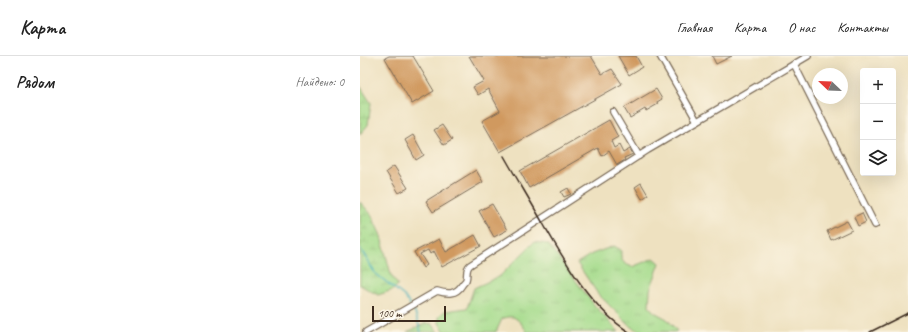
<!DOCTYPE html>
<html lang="ru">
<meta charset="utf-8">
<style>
body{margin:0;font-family:Caveat,sans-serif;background:#f2f2f2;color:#222}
.controls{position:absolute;right:12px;top:12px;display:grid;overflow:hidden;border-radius:4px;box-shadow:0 4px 16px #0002}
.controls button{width:36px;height:36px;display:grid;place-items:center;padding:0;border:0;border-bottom:1px solid #e0e0e0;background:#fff;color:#222;font:20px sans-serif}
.compass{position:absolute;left:452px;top:12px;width:36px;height:36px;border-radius:50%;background:#fff;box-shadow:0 4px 16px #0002;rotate:293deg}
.scale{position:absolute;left:12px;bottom:10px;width:74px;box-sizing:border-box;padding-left:4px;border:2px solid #3b2a1e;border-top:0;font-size:11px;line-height:14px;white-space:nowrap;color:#3b2a1e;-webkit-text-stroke:3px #fcf5e5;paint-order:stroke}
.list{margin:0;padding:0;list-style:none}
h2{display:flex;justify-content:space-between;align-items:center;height:52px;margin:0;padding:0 16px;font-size:17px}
h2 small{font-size:13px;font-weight:400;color:#767676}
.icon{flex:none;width:22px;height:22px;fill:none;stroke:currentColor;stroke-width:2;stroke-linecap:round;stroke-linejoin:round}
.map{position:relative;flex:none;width:548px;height:276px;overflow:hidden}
header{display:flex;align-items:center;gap:24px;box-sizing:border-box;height:56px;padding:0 20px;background:#fff;border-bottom:1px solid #e0e0e0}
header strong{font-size:19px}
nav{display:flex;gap:22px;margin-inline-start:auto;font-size:14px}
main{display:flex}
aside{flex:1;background:#fff}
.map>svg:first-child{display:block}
</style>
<header>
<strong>Карта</strong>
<nav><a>Главная</a><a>Карта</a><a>О нас</a><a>Контакты</a></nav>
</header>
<main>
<aside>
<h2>Рядом<small>Найдено: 0</small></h2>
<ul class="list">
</ul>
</aside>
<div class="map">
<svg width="548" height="276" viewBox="0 0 548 276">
<defs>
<pattern id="grass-tufts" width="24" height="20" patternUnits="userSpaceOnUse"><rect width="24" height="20" fill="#a6dc8d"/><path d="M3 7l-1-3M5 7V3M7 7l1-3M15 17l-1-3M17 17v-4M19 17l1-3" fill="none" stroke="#90bd79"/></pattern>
<pattern id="wetland-marsh" width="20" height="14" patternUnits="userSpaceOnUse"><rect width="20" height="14" fill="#a6dc8d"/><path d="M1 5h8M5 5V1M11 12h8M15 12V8" fill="none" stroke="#90bd79"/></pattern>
</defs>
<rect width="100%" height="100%" fill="#fcf5e5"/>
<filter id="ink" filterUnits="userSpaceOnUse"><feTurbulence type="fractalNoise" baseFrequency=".025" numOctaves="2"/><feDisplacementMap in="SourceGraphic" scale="8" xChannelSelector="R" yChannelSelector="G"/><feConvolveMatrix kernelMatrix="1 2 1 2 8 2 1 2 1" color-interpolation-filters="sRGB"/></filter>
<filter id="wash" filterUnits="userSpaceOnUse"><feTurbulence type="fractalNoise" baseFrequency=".012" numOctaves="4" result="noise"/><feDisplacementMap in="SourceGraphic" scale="16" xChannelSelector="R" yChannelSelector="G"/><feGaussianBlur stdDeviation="0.9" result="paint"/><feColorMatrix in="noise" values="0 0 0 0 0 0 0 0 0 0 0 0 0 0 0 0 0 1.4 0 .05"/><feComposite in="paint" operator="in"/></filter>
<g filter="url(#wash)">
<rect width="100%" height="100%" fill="#eee1c0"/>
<!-- grass -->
<g fill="url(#grass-tufts)" stroke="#708356">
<path d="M 174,186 L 188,188 L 235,250 L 259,276 L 166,276 L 166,274 C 158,264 155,257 142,263 L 136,276 L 85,276 L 79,267 L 79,260 L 85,255 L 107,252 L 114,232 L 140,220 Z"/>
<path d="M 254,190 L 261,194 C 260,205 263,207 272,211 L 294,202 L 300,207 L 290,234 L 289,250 L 294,256 L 307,263 L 317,275 L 314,276 L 282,276 L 271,271 L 238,238 L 217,207 L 232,198 Z"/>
</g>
<!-- wetland -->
<g fill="url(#wetland-marsh)" stroke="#708356">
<polygon points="0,30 11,47 8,69 0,78"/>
<polygon points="0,146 11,158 21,180 31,219 38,229 33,234 18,239 0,229"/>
<polygon points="66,267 72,268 78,276 47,276"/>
</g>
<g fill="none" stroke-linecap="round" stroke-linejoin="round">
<!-- stream -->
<g stroke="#3dadb8" stroke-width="1.5">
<polyline points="0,192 15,217 44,240 50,249"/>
<polyline points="52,252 55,257 61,276"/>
</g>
</g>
<g id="blocks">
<!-- building -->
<g fill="#d0995e">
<polygon points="29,0 53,0 74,35 52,48 25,2"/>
<polygon points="109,0 231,0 242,18 252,13 262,28 140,96 122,65 140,55 128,33 118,39 113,31 124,25"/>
<polygon points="258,0 276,0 282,11 269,19"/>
<polygon points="352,0 372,0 356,8"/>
<polygon points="296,33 302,43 297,46 298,48 286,55 285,53 270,62 264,52"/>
<polygon points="249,64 258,81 251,85 254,92 259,89 263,97 270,93 273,98 264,102 265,104 257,109 249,95 242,100 238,92 169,132 160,115"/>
<polygon points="82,69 92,84 84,89 74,74"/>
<polygon points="53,79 64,99 56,104 45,84"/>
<polygon points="34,110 48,132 39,137 26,116"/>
<polygon points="116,114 123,126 73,156 66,145"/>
<polygon points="281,127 288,139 282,143 275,131"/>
<polygon points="208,132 211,138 204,141 201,136"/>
<polygon points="132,148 147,174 134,181 119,155"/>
<polygon points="502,157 506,166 498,170 494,161"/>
<polygon points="487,165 492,174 471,184 467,175"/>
<polygon points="115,179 121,190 82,211 74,195 70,198 68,194 60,198 67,209 63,212 54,196 79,183 86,196"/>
</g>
</g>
</g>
<g filter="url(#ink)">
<use href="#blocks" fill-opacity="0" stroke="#7a6a57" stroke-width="1"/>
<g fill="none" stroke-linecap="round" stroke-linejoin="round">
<!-- minor casing -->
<g stroke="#7a6a57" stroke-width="8">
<g id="minor">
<polyline points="300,0 337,65"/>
<polyline points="434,8 515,169"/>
<polyline points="253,56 279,100"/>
<path d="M 6,276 L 77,235 C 87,238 96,239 102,229 C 103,227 105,226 106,224 C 108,218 105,213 110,209 L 288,94 L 448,0"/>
</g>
</g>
<!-- minor -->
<use href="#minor" stroke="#fff" stroke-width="5.5"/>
<!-- rail -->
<g stroke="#3b2a1e" stroke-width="1.5">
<path d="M 144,100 C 157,123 171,146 184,169 C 206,207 231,252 269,276"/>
<polyline points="510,276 548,257"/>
</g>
</g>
</g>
</svg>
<div class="controls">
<button>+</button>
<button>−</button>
<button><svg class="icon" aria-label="layers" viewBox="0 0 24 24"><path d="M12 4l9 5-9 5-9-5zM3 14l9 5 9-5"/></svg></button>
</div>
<svg class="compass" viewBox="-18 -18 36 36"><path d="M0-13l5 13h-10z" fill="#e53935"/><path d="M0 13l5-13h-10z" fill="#767676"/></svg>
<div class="scale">100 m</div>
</div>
</main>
